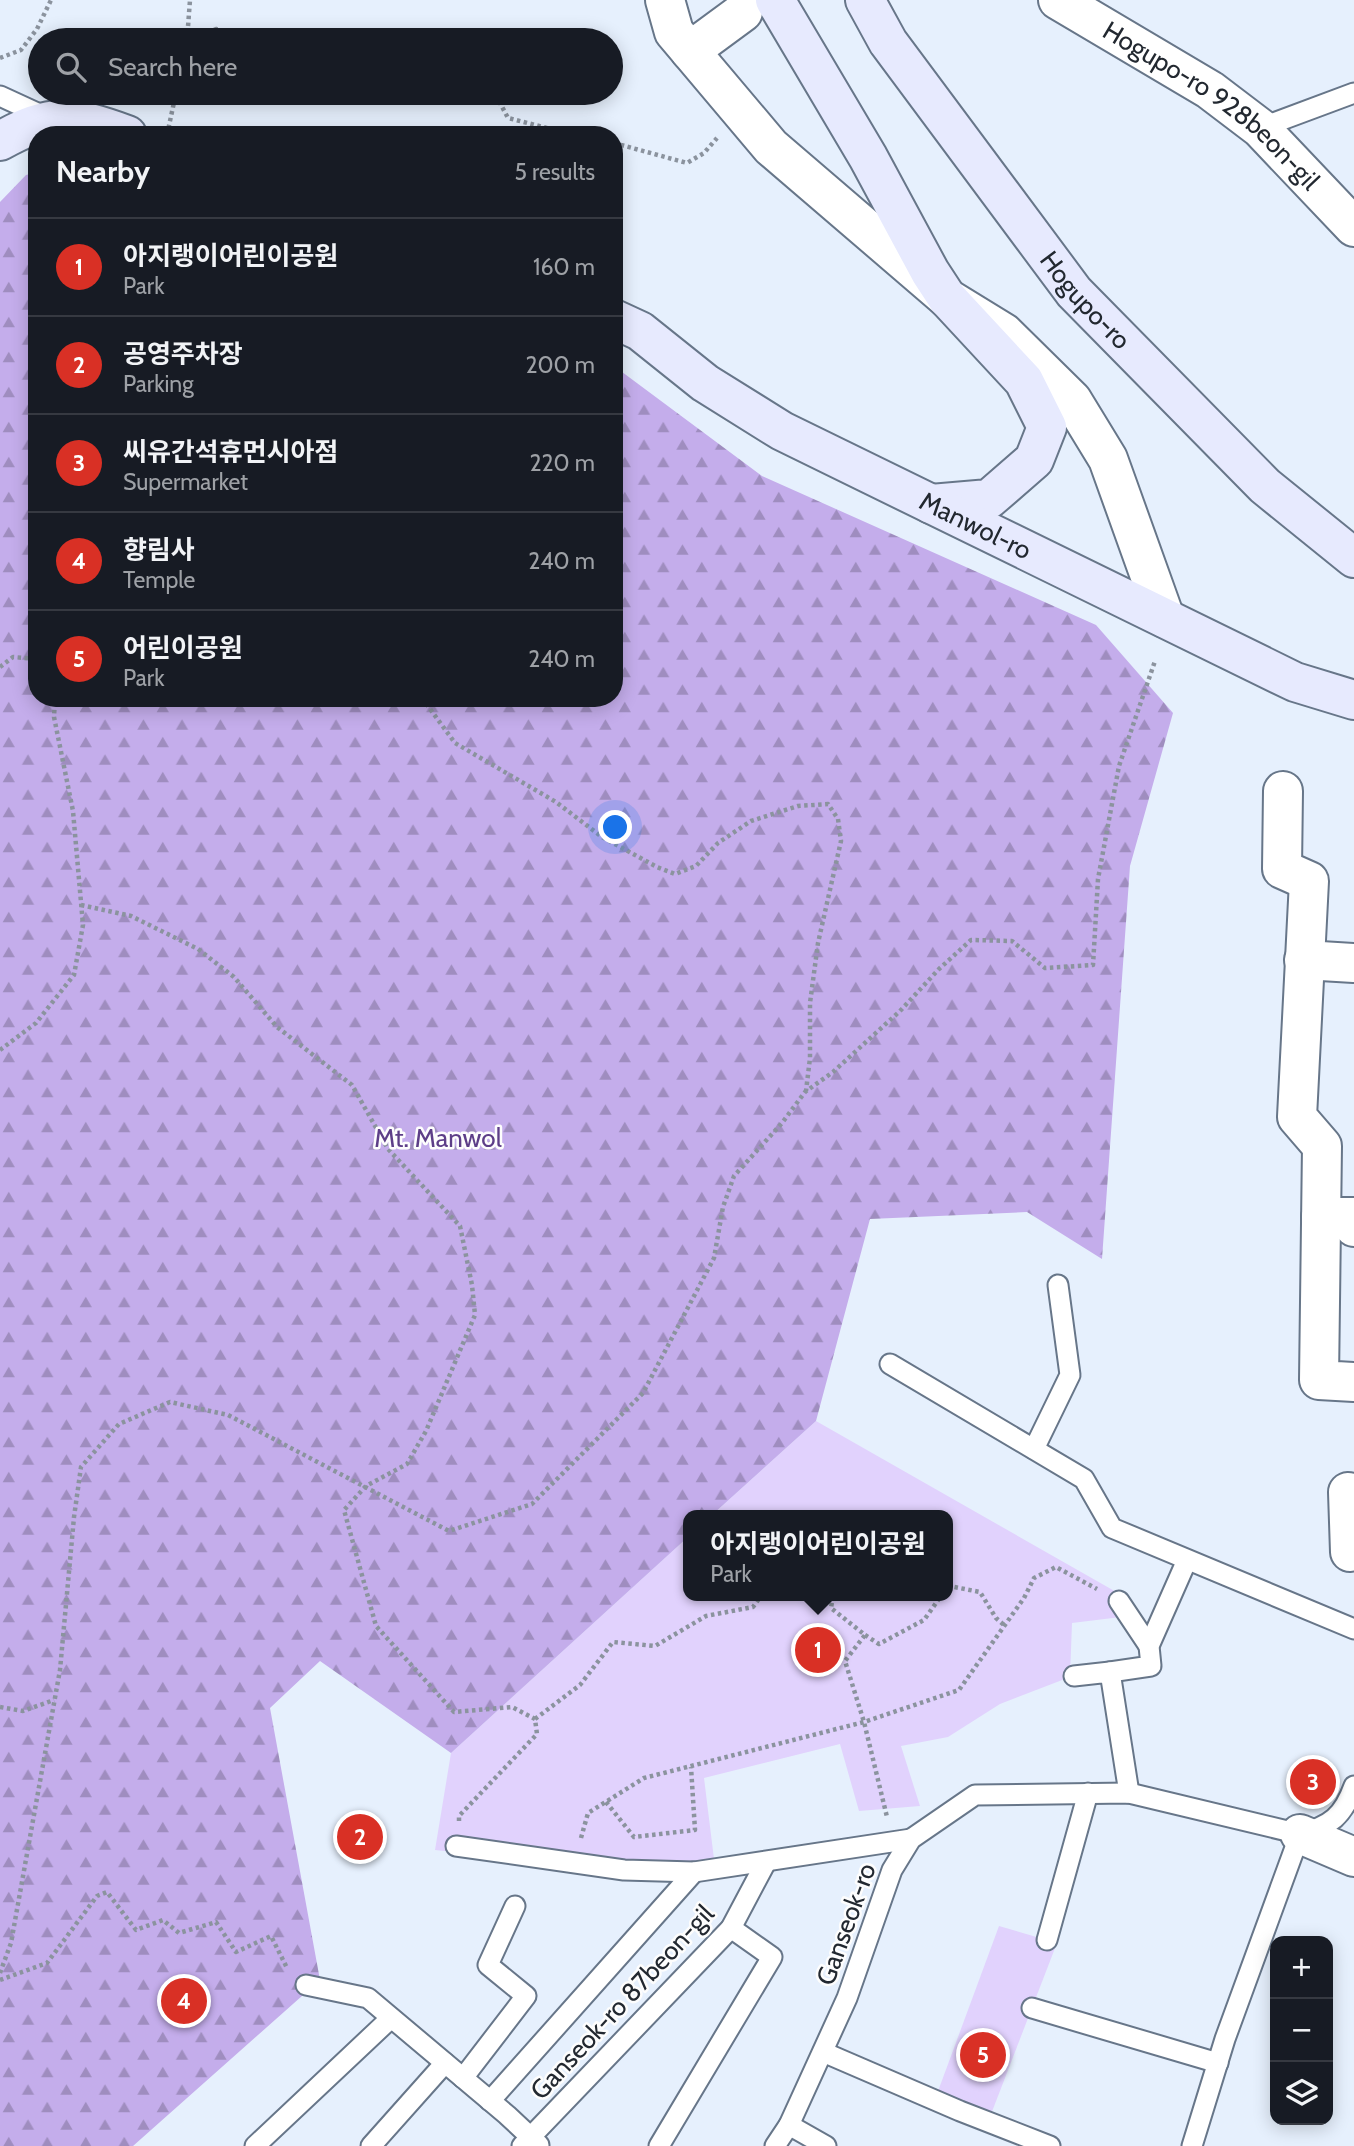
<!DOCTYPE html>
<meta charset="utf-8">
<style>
body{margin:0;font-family:Cabin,"Noto Sans KR",sans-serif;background:#20242c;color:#f1f3f6}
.controls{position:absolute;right:21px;bottom:21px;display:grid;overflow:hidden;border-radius:14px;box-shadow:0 4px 18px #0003}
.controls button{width:63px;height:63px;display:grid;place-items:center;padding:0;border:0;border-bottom:2px solid #363941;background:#171b24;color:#f1f3f6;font:35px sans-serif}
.you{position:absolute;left:616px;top:828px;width:24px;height:24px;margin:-18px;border:5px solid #fff;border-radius:50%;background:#1a73e8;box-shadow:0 0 0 10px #1a73e833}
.badge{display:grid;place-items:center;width:46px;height:46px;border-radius:50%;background:#d93025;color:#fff;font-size:23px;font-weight:700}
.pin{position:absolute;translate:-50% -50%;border:4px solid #fff;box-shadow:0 2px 7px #0006}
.popup{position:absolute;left:683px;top:1510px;width:270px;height:91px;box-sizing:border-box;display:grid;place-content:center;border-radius:14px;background:#171b24;filter:drop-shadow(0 2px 5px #0005);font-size:23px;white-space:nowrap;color:#9ea1a6}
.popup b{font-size:26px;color:#f1f3f6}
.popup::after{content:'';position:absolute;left:50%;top:100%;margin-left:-14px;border:14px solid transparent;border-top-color:#171b24}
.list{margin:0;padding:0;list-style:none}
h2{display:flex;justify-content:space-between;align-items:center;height:91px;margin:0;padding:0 28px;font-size:30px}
h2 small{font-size:23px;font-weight:400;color:#9ea1a6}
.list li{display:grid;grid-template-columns:46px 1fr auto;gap:21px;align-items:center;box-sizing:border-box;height:98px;padding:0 28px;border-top:2px solid #363941}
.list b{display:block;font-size:26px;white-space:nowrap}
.list p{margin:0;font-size:23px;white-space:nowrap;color:#9ea1a6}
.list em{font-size:23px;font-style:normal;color:#9ea1a6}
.icon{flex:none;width:38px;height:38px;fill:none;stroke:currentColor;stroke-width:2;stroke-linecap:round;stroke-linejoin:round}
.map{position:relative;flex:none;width:1354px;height:2146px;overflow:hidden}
.search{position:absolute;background:#171b24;box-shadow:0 4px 18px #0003;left:28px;top:28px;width:595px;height:77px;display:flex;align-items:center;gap:18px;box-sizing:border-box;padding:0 24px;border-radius:38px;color:#9ea1a6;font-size:26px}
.panel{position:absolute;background:#171b24;box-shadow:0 4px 18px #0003;left:28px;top:126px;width:595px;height:581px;border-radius:28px}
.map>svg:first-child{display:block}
</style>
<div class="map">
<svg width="1354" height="2146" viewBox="0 0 1354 2146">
<defs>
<pattern id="forest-firs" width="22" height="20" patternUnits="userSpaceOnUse" patternTransform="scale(1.75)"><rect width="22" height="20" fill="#c4adeb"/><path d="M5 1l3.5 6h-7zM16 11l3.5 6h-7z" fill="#9f8dbf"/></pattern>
</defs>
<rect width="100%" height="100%" fill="#e6f0fd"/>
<!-- green -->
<g fill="#e1d2fd">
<polygon points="816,1421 1118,1593 1121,1617 1072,1623 1070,1677 1000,1704 948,1737 901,1746 920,1806 859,1811 840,1744 704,1778 714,1859 624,1870 435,1850 451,1753 688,1537 688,1596 948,1596 948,1515 712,1515"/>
<polygon points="999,1926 1057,1943 988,2122 934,2102"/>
</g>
<!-- forest -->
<polygon fill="url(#forest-firs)" points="37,172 37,698 614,698 614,366 762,476 1096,625 1173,713 1130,866 1102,1259 1027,1212 870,1219 816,1421 712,1515 688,1515 688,1537 451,1753 320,1661 270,1708 320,1980 133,2146 0,2146 0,202 26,175"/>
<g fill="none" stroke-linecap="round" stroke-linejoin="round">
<!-- lane casing -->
<g stroke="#677689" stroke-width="23">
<g id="lane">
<polyline points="0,96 50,119"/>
<polyline points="1260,128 1354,93"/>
<polyline points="890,1364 1084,1479 1112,1528 1354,1629"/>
<polyline points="1034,1449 1070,1375 1058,1285"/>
<polyline points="1119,1601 1149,1646"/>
<polyline points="1110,1672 1151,1666 1149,1646 1187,1560"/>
<polyline points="1074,1676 1110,1672 1129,1793"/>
<polyline points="456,1846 624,1870 694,1872 911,1839"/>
<polyline points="1047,1940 1088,1793"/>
<polyline points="306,1985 368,1998 507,2115 539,2145"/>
<polyline points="1032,2008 1218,2063"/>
<polyline points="823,2052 960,2111 1050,2146"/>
<polyline points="463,2078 526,1996 488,1965 515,1906"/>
<polyline points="490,2101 694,1872"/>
<polyline points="789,2125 826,2146"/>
<polyline points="255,2146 391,2018"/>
<polyline points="371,2146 445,2063"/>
<polyline points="522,2146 731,1928 766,1862"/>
<polyline points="659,2146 772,1957 731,1928"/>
<path d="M 775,2146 L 789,2125 L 847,1998 L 892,1870 L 911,1839 L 975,1795 L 1129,1793 L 1300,1834 C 1331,1826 1343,1816 1354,1786"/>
<polyline points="1192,2146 1225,2039 1300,1834"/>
</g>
</g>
<!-- street casing -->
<g stroke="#677689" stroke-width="42">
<g id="street">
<polyline points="665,0 674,32 771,147 947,298 1004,333 1072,400 1108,459 1165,618"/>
<path id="s1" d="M 1058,0 L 1210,90 L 1260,128 L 1354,227"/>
<polyline points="690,51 743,12"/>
<polyline points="1283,791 1282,869 1309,881 1297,1117 1322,1146 1319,1380 1354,1382"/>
<polyline points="1304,960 1354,963"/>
<polyline points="1321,1217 1353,1217 1354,1227"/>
<polyline points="1350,1552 1348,1492 1354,1493"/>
<polyline points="1300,1834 1354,1857"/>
</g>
</g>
<!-- secondary casing -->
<g stroke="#677689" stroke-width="42">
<g id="secondary">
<polyline points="775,0 868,157 930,272 947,298 1024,381 1047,427 1034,460 989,499 931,504"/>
<path id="s2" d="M 865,0 L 888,42 L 1074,292 L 1265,486 L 1354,558"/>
<path d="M 0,141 C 52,112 72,115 127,135"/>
<path id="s3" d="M 614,319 L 640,331 L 705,383 L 782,431 L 1295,682 L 1354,700"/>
</g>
</g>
<!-- path -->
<g stroke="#8b939e" stroke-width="4.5" stroke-dasharray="3.5 3.5" stroke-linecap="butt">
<polyline points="187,40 190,0"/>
<polyline points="188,40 216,29 248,40"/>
<polyline points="0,58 21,50 37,29 51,0"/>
<path d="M 399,93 C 422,100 444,101 467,93"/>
<polyline points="480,93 499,101 508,118 574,135"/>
<polyline points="167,135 176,93"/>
<polyline points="614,143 687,163 704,153 717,138"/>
<polyline points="37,466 37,470"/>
<polyline points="0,667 13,657 37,659"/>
<polyline points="422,698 455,743 556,802 602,837 657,867 675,874 696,866 718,843 751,821 798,806 828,804 838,819 841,841 818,943 810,1003 810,1058 806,1091"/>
<polyline points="81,905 131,916 198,949 234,977 277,1027 352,1085 388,1149 460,1226 472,1285 475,1315 426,1431 407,1464 366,1486 344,1510 376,1626 454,1712 512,1707 535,1719"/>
<polyline points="0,1050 36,1023 74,975 83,925 73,811 54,717 55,698"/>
<polyline points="948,1587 949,1586 980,1592 996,1618 1005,1626"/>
<polyline points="833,1596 831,1608 865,1635 845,1661 864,1722 887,1817"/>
<polyline points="865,1635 879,1644 924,1620 941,1596"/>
<polyline points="0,1707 23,1711 54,1700"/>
<polyline points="535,1719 580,1685 613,1642 655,1646 706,1616 753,1607 761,1596"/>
<polyline points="606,1802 634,1837 695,1830 691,1767"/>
<polyline points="459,1821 459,1816 537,1734 535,1719"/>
<polyline points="581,1838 588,1813 644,1778 864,1722 959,1690 1024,1598 1034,1578 1056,1567 1097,1589"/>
<polyline points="0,1973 11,1943 60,1670 74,1517 81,1467 119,1424 170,1402 228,1415 449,1531 532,1504 643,1393 714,1258 723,1207 734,1176 782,1123 805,1092 833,1072 900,1011 939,969 971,940 1012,941 1045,968 1093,965 1098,879 1119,766 1155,661"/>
<polyline points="0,1980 47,1963 97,1896 107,1892 136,1930 163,1920 179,1933 216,1922 236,1952 271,1936 287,1968"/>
</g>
<!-- lane -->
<use href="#lane" stroke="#fff" stroke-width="19"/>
<!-- street -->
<use href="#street" stroke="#fff" stroke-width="38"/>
<!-- secondary -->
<use href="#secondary" stroke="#e7eafe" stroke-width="38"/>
</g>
<g text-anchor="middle" stroke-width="5" stroke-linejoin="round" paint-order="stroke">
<!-- street labels -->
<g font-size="26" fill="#222830" stroke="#fdfdfd">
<text dy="9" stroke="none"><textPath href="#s1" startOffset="187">Hogupo-ro 928beon-gil</textPath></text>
<text dy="9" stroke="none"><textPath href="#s2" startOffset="373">Hogupo-ro</textPath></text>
<text dy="9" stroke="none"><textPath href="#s3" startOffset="418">Manwol-ro</textPath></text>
<text transform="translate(846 1924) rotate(-70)" y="9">Ganseok-ro</text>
<text transform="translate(622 2002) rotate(-47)" y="9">Ganseok-ro 87beon-gil</text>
</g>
<!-- park labels -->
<g font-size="26" fill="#5d3e88" stroke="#fdfdfd">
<text x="438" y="1147">Mt. Manwol</text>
</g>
</g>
</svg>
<div class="controls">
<button>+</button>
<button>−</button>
<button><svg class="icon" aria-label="layers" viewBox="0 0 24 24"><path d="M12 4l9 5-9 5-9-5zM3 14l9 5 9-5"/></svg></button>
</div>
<div class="you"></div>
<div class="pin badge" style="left:818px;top:1650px">1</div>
<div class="popup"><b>아지랭이어린이공원</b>Park</div>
<div class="pin badge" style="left:360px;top:1837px">2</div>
<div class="pin badge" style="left:1313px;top:1782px">3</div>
<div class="pin badge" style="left:184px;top:2001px">4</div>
<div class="pin badge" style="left:983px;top:2055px">5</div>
<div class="search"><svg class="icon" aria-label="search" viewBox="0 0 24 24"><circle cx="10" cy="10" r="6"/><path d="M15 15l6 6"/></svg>Search here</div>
<section class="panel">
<h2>Nearby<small>5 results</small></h2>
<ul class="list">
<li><span class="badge">1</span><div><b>아지랭이어린이공원</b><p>Park</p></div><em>160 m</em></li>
<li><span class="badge">2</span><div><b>공영주차장</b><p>Parking</p></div><em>200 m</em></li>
<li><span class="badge">3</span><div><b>씨유간석휴먼시아점</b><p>Supermarket</p></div><em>220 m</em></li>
<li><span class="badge">4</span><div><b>향림사</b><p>Temple</p></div><em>240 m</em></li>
<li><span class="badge">5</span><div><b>어린이공원</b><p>Park</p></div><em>240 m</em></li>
</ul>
</section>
</div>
